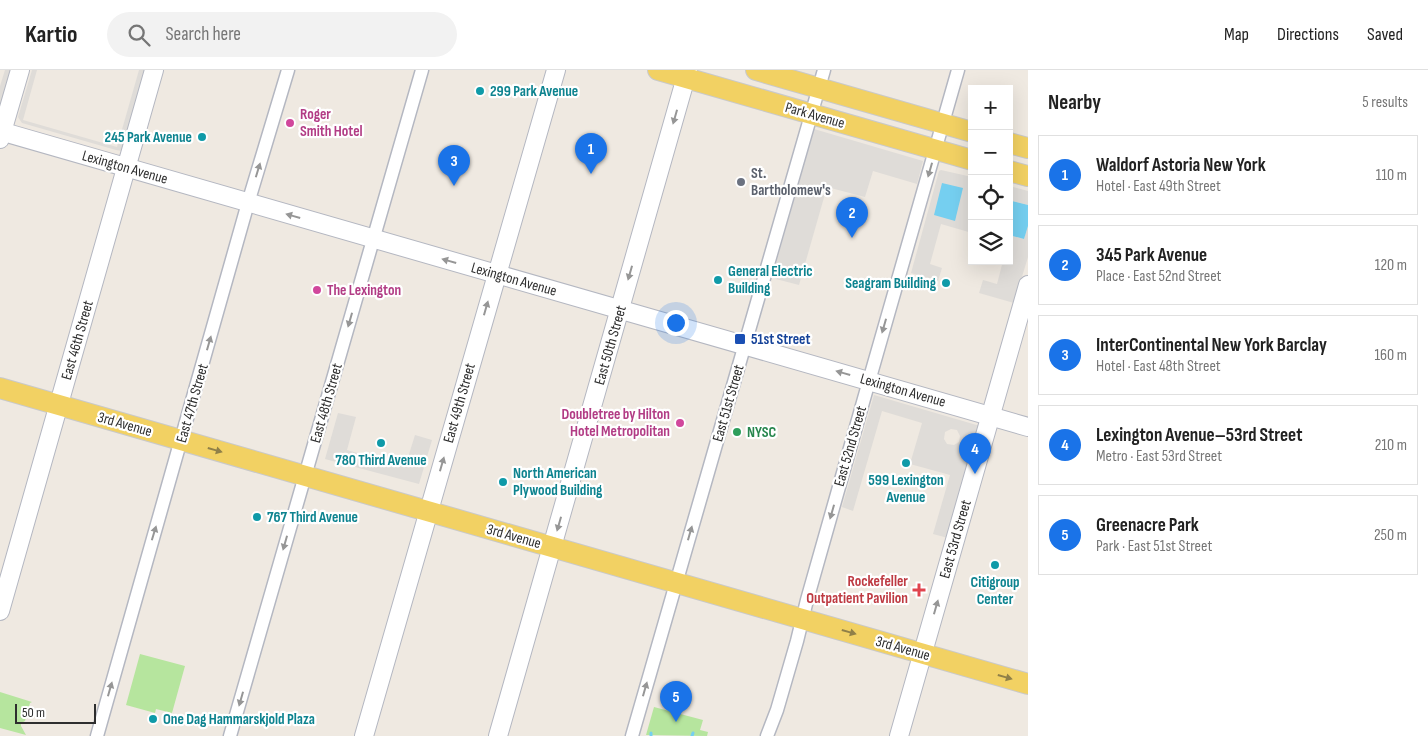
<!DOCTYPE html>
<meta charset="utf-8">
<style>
body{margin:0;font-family:"Sofia Sans Condensed",sans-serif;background:#f2f2f2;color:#222}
.controls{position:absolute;right:15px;top:15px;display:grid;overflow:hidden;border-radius:0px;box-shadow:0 5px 20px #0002}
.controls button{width:45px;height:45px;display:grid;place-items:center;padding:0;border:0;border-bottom:1px solid #e0e0e0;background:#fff;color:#222;font:25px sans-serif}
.scale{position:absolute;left:15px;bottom:12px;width:81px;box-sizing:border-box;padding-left:5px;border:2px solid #2e2e2e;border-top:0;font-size:14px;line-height:18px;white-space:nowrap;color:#2e2e2e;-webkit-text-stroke:4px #fff;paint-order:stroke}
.you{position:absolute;left:675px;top:252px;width:18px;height:18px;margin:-12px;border:4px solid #fff;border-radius:50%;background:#1a73e8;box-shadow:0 0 0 8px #1a73e833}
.badge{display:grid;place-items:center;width:32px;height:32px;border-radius:50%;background:#1a73e8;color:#fff;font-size:16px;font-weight:700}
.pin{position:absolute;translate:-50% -41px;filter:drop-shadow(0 1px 2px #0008)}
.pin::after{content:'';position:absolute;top:26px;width:18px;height:15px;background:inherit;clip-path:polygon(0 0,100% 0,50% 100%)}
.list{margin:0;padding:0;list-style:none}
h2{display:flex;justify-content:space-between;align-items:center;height:65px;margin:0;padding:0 20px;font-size:21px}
h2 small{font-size:16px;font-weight:400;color:#767676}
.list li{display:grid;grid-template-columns:32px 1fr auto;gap:15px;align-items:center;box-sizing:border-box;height:80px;margin:0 10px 10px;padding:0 10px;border:1px solid #e0e0e0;border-radius:0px}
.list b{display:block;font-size:19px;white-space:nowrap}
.list p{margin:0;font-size:16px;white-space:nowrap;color:#767676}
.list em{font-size:16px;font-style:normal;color:#767676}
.icon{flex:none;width:28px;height:28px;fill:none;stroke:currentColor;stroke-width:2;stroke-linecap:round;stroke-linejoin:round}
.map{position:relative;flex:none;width:1028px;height:666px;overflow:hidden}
header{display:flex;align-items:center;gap:30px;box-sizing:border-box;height:70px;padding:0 25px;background:#fff;border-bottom:1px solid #e0e0e0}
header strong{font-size:24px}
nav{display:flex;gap:28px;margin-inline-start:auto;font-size:18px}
.search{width:350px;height:45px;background:#f2f2f2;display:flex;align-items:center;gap:12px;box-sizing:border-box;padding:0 18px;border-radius:28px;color:#767676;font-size:19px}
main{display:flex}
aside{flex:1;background:#fff}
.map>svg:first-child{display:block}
</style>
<header>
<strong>Kartio</strong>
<div class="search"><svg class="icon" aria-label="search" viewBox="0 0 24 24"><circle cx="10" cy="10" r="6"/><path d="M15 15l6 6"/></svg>Search here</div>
<nav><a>Map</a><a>Directions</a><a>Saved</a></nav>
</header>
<main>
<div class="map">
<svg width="1028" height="666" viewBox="0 0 1028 666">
<rect width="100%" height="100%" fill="#efe9e1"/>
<!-- green -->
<g fill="#b6e59e">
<polygon points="140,584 185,596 172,643 156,639 155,643 126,635"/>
<polygon points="0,622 32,632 30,633 25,651 21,653 21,656 26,665 0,658"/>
<polygon points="654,637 703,650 700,660 708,662 707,666 646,665"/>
</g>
<!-- plaza -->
<g fill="#dfdcd8" fill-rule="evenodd">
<polygon points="5,0 12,0 0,40 0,16"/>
<polygon points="32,0 37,0 23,50 117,77 139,0 147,0 124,79 122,81 116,80 22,53 18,47"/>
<polygon points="814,59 923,91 917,114 873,101 865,127 827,117 799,215 772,208"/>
<polygon points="941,100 972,107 972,163 941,154 930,194 942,198 938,211 911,203 939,101"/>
<polygon points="1009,116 1028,121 1028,135 1012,131 1009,142"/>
<polygon points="1028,156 1028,187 1014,233 979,223 983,210 997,214 1003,191 1009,191 1009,165 1024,169"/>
<path d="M 874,325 L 980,356 L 948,468 L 933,464 L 950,405 L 910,394 L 922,353 L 882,341 L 853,441 L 842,437 ZM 951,359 L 957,360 L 960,366 L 959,372 L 954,375 L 947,374 L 944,369 L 945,362 Z"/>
<polygon points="338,343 356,347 347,380 405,397 415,365 432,370 419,414 325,389"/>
</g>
<!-- water -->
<g fill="#75cff0">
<polygon points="942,113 963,118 955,151 934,145"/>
<polygon points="1012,131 1028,135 1028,156 1024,169 1009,165 1009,142"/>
</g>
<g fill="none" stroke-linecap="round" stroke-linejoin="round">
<!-- stream -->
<g stroke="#75cff0" stroke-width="3">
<polyline points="651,666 651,663"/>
<polyline points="692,666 693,663"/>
</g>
<!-- minor casing -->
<g stroke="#b4b7c1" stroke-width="15">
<g id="minor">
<polyline points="97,666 248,133 288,0"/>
<polyline points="230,666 422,0"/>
<polyline points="632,666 824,0"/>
<polyline points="767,666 777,640 797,571 807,530 869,311 958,0"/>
</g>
</g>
<!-- secondary casing -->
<g stroke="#b4b7c1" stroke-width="20">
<g id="secondary">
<polyline points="0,61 1028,357"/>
<polyline points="0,69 20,0"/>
<polyline points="0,541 154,0"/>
<polyline points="364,666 556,0"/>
<polyline points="498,666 688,0"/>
<polyline points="899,666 1028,215"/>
</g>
</g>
<!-- primary casing -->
<g stroke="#c9c9c9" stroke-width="22">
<g id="primary">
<polyline points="658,0 972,90"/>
<polyline points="756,0 972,62"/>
<polyline points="1009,73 1028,78"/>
<polyline points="1009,101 1028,106"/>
<polyline points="0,318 1028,614"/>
</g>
</g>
<!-- minor -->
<use href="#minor" stroke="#fff" stroke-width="12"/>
<!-- secondary -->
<use href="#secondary" stroke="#fff" stroke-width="18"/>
<!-- primary -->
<use href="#primary" stroke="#f2d163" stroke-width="20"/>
</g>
<!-- one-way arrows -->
<defs><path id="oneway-solid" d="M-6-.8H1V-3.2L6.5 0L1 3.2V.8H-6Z" transform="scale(1.25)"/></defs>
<g fill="#969696">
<use href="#oneway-solid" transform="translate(675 47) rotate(106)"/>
<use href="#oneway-solid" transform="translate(258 100) rotate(-73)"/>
<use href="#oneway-solid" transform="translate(930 100) rotate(106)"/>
<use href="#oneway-solid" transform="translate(293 146) rotate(-164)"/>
<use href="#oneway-solid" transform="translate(449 191) rotate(-164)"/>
<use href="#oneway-solid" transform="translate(630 203) rotate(106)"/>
<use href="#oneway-solid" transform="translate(486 238) rotate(-74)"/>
<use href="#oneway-solid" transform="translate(350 250) rotate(106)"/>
<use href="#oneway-solid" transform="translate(884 256) rotate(106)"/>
<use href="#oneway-solid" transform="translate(209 273) rotate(-74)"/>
<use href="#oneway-solid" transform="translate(843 303) rotate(-164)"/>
<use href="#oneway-solid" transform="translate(442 394) rotate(-74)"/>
<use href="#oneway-solid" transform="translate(832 442) rotate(106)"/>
<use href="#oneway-solid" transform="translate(559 454) rotate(106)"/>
<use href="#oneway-solid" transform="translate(154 463) rotate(-73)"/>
<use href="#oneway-solid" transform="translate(690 463) rotate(-74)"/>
<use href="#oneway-solid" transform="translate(285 473) rotate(106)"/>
<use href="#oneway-solid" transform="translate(936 537) rotate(-74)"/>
<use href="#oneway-solid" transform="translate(110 619) rotate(-74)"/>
<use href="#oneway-solid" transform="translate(645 619) rotate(-74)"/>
<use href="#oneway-solid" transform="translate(241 629) rotate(106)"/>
</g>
<g fill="#908048">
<use href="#oneway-solid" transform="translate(215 380) rotate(16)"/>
<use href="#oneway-solid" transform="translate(849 562) rotate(16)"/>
<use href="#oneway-solid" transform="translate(1005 607) rotate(16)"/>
</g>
<!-- markers -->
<g fill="#0f9aa8" stroke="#fff" stroke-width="2">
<circle cx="480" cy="21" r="5"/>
<circle cx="202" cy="67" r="5"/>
<circle cx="718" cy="210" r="5"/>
<circle cx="946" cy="213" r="5"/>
<circle cx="381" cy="373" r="5"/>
<circle cx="906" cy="393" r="5"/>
<circle cx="503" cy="412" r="5"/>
<circle cx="257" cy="447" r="5"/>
<circle cx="995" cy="495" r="5"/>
<circle cx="153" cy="649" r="5"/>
</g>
<g fill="#d1479c" stroke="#fff" stroke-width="2">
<circle cx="290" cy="53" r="5"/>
<circle cx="317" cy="220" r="5"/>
<circle cx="680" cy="353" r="5"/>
</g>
<circle fill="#6b7280" stroke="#fff" stroke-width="2" cx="741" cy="112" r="5"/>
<rect fill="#1a4fb4" stroke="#fff" stroke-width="2" x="734" y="263" width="12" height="12" rx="2.5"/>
<circle fill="#2e9e5b" stroke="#fff" stroke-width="2" cx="737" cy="362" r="5"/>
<path fill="#e0444e" stroke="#fff" stroke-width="2" d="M916.5 512.5h5v5h5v5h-5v5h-5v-5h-5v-5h5z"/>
<g text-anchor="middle" stroke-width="4.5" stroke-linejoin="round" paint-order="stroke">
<!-- culture labels -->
<g font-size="15" font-weight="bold" fill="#0d838f" stroke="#fff" text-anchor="start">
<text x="490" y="26">299 Park Avenue</text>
<text x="192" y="72" text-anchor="end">245 Park Avenue</text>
<text x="728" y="206">General Electric<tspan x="728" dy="17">Building</tspan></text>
<text x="936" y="218" text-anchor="end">Seagram Building</text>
<text x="381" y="395" text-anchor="middle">780 Third Avenue</text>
<text x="513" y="408">North American<tspan x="513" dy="17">Plywood Building</tspan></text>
<text x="906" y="415" text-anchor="middle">599 Lexington<tspan x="906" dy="17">Avenue</tspan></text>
<text x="267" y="452">767 Third Avenue</text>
<text x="995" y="517" text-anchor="middle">Citigroup<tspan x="995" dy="17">Center</tspan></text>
<text x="163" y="654">One Dag Hammarskjold Plaza</text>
</g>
<!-- hotel labels -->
<g font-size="15" font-weight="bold" fill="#b23c85" stroke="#fff" text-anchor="start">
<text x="300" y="49">Roger<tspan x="300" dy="17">Smith Hotel</tspan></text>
<text x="327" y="225">The Lexington</text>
<text x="670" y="349" text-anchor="end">Doubletree by Hilton<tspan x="670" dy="17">Hotel Metropolitan</tspan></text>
</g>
<!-- street labels -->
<g font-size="15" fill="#2e2e2e" stroke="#fff">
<text transform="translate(815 45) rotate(16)" y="5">Park Avenue</text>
<text transform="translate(125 97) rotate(16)" y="5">Lexington Avenue</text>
<text transform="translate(514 209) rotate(16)" y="5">Lexington Avenue</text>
<text transform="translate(77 270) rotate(-74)" y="5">East 46th Street</text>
<text transform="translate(610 275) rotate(-74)" y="5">East 50th Street</text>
<text transform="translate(903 320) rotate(16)" y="5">Lexington Avenue</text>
<text transform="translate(192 333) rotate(-74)" y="5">East 47th Street</text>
<text transform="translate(326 333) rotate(-74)" y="5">East 48th Street</text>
<text transform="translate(459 333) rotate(-74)" y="5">East 49th Street</text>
<text transform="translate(728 333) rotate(-74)" y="5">East 51st Street</text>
<text transform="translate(125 354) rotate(16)" y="5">3rd Avenue</text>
<text transform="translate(850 376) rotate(-74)" y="5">East 52nd Street</text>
<text transform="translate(514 466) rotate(16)" y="5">3rd Avenue</text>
<text transform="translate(955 469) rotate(-74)" y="5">East 53rd Street</text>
<text transform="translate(903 578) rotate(16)" y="5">3rd Avenue</text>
</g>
<!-- worship labels -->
<g font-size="15" font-weight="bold" fill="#5b616d" stroke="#fff" text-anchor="start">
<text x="751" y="108">St.<tspan x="751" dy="17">Bartholomew's</tspan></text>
</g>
<!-- transit labels -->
<g font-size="15" font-weight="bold" fill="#164399" stroke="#fff" text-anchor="start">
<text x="751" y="274">51st Street</text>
</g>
<!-- leisure labels -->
<g font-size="15" font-weight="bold" fill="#27864d" stroke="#fff" text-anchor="start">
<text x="747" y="367">NYSC</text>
</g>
<!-- health labels -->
<g font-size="15" font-weight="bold" fill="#be3a42" stroke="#fff" text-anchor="end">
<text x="908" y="516">Rockefeller<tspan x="908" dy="17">Outpatient Pavilion</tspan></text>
</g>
</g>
</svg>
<div class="controls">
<button>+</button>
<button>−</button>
<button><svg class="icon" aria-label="locate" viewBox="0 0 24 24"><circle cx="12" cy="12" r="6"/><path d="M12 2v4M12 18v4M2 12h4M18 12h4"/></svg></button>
<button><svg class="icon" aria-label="layers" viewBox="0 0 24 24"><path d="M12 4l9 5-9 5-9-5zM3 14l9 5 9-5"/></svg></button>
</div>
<div class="scale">50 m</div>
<div class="you"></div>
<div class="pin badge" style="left:591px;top:104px">1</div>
<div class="pin badge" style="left:852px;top:168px">2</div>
<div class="pin badge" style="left:454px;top:116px">3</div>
<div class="pin badge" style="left:975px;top:404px">4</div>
<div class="pin badge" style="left:676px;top:652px">5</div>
</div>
<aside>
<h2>Nearby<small>5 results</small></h2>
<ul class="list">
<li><span class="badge">1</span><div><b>Waldorf Astoria New York</b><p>Hotel · East 49th Street</p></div><em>110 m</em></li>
<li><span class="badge">2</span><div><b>345 Park Avenue</b><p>Place · East 52nd Street</p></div><em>120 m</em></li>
<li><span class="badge">3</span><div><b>InterContinental New York Barclay</b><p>Hotel · East 48th Street</p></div><em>160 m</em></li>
<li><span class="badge">4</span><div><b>Lexington Avenue–53rd Street</b><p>Metro · East 53rd Street</p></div><em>210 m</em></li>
<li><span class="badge">5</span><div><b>Greenacre Park</b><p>Park · East 51st Street</p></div><em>250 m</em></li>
</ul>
</aside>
</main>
